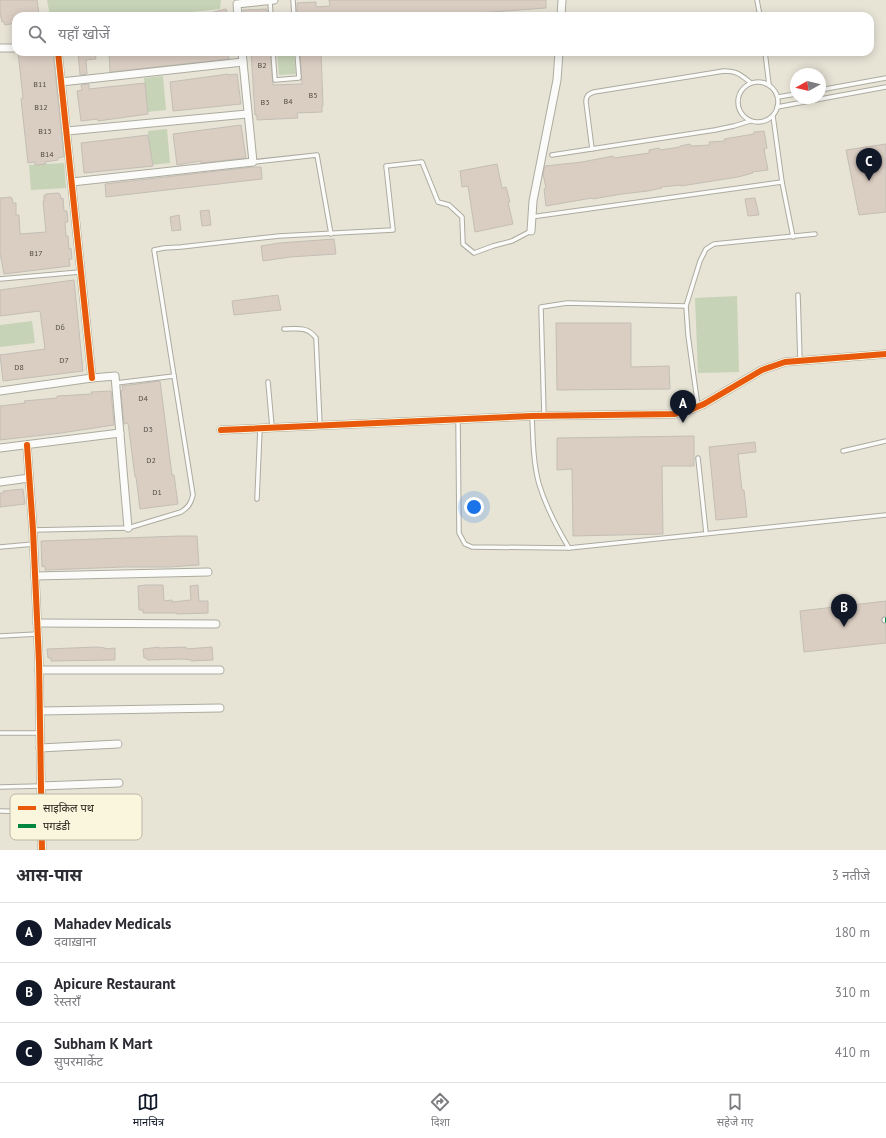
<!DOCTYPE html>
<html lang="hi">
<meta charset="utf-8">
<style>
body{margin:0;font-family:"PT Sans","Noto Sans Devanagari",sans-serif;background:#f2f2f3;color:#2b2b33}
.compass{position:absolute;left:790px;top:68px;width:36px;height:36px;border-radius:50%;background:#fff;box-shadow:0 2px 10px #0003;rotate:262deg}
.you{position:absolute;left:474px;top:507px;width:14px;height:14px;margin:-10px;border:3px solid #fff;border-radius:50%;background:#1a73e8;box-shadow:0 0 0 6px #1a73e833}
.badge{display:grid;place-items:center;width:26px;height:26px;border-radius:50%;background:#111827;color:#fff;font-size:13px;font-weight:700}
.pin{position:absolute;translate:-50% -33px;filter:drop-shadow(0 1px 2px #0008)}
.pin::after{content:'';position:absolute;top:21px;width:14px;height:12px;background:inherit;clip-path:polygon(0 0,100% 0,50% 100%)}
.list{margin:0;padding:0;list-style:none}
h2{display:flex;justify-content:space-between;align-items:center;height:52px;margin:0;padding:0 16px;font-size:17px}
h2 small{font-size:13px;font-weight:400;color:#7c7c81}
.list li{display:grid;grid-template-columns:26px 1fr auto;gap:12px;align-items:center;box-sizing:border-box;height:60px;padding:0 16px;border-top:1px solid #e1e1e2}
.list b{display:block;font-size:15px;white-space:nowrap}
.list p{margin:0;font-size:13px;white-space:nowrap;color:#7c7c81}
.list em{font-size:13px;font-style:normal;color:#7c7c81}
.icon{flex:none;width:22px;height:22px;fill:none;stroke:currentColor;stroke-width:2;stroke-linecap:round;stroke-linejoin:round}
.map{position:relative;flex:none;width:886px;height:850px;overflow:hidden}
.search{position:absolute;background:#fff;box-shadow:0 2px 10px #0003;left:12px;right:12px;top:12px;height:44px;display:flex;align-items:center;gap:10px;box-sizing:border-box;padding:0 14px;border-radius:12px;color:#7c7c81;font-size:15px}
.sheet{height:232px;background:#fff}
nav{display:flex;justify-content:space-around;align-items:center;box-sizing:border-box;height:56px;border-top:1px solid #e1e1e2;background:#fff;font-size:11px;color:#7c7c81}
nav a{display:grid;justify-items:center;gap:2px}
nav .on{color:#111827}
.map>svg:first-child{display:block}
</style>
<div class="map">
<svg width="886" height="850" viewBox="0 0 886 850">
<rect width="100%" height="100%" fill="#e7e4d6"/>
<!-- green -->
<g fill="#c7d3b7">
<polygon points="47,0 221,0 220,9 154,16 50,16"/>
<polygon points="277,52 294,52 296,74 279,75"/>
<polygon points="163,76 166,110 147,112 144,78"/>
<polygon points="167,129 170,163 151,165 148,131"/>
<polygon points="64,163 66,188 31,190 29,165"/>
<polygon points="737,296 739,372 698,373 695,298"/>
<polygon points="32,321 35,343 0,347 0,325"/>
</g>
<!-- building -->
<g fill="#dacdc2" stroke="#c4beb6">
<polygon points="0,0 37,0 39,14 37,15 37,16 16,16 16,23 5,25 4,22 2,22 0,13"/>
<polygon points="329,0 546,0 546,8 438,16 363,16 363,13 297,16 297,3 316,2 316,7 330,6"/>
<polygon points="226,9 228,16 207,16 206,14"/>
<polygon points="267,9 267,16 243,16 243,10"/>
<polygon points="18,52 53,52 64,156 63,157 58,158 58,160 45,162 46,164 35,165 35,162 28,163 21,99 23,98"/>
<polygon points="78,52 95,52 96,59 86,60 87,74 80,75"/>
<polygon points="109,52 169,52 169,55 195,52 228,52 229,59 110,72"/>
<polygon points="251,52 270,52 273,85 302,84 300,52 321,52 323,106 322,106 322,112 297,113 298,118 257,120 257,115 255,115"/>
<polygon points="228,74 228,75 237,74 241,104 173,111 170,82"/>
<polygon points="145,83 148,114 98,121 98,119 81,121 77,91 82,90 81,85 89,84 89,89"/>
<polygon points="241,125 246,158 201,163 201,161 177,165 173,134"/>
<polygon points="764,131 767,148 764,149 768,170 752,172 753,173 738,177 681,186 681,185 661,187 662,188 648,191 622,194 593,199 592,198 546,206 544,189 546,188 543,174 545,166 582,162 613,156 614,158 649,153 649,150 659,148 660,150 680,147 680,146 690,144 691,146 710,145 709,142 725,141 724,139 754,134 754,132"/>
<polygon points="148,135 153,166 84,173 81,143"/>
<polygon points="886,144 886,212 859,215 846,150"/>
<polygon points="497,164 502,188 506,187 510,202 508,202 513,224 475,232 468,186 462,187 460,171"/>
<polygon points="253,167 261,167 262,179 106,197 105,184"/>
<polygon points="58,193 60,194 61,199 63,198 64,211 67,211 68,222 65,222 66,236 68,236 69,249 71,248 72,259 69,259 70,266 4,274 0,253 0,198 11,197 12,198 13,203 16,203 16,215 19,215 20,234 46,232 43,201 44,201 44,195 46,195 46,194"/>
<polygon points="755,198 759,215 748,216 745,199"/>
<polygon points="209,210 211,225 202,226 200,211"/>
<polygon points="179,215 181,230 172,231 170,217"/>
<polygon points="334,239 336,254 290,257 263,261 261,246 279,243"/>
<polygon points="74,280 83,371 3,381 0,355 45,349 40,311 0,316 0,290"/>
<polygon points="278,295 281,310 234,315 232,301"/>
<polygon points="556,323 631,323 631,367 669,366 670,389 557,390"/>
<polygon points="160,381 172,475 174,475 178,504 140,509 136,477 135,477 128,423 124,424 121,391 123,390 122,386"/>
<polygon points="111,391 114,425 61,433 0,440 0,406 25,403 24,401 57,398 57,396 92,394 91,392"/>
<polygon points="694,436 694,466 662,466 663,534 573,536 572,469 557,470 557,438"/>
<polygon points="755,442 756,452 738,454 742,490 744,490 747,517 716,520 709,447"/>
<polygon points="23,489 25,504 0,507 0,493 4,493 3,491"/>
<polygon points="180,536 197,536 199,565 169,567 125,567 45,570 45,566 42,567 41,541"/>
<polygon points="146,585 163,585 164,601 172,600 172,602 191,600 190,586 198,585 199,601 208,601 208,613 177,614 177,613 143,613 143,610 139,610 138,586"/>
<polygon points="886,601 886,616 883,617 881,620 883,623 886,624 886,643 804,652 800,611"/>
<polygon points="97,647 105,648 105,649 115,648 115,660 51,661 51,658 48,658 47,649"/>
<polygon points="159,647 159,648 186,647 186,649 212,647 213,660 191,661 191,660 183,659 147,660 147,658 144,658 143,649"/>
</g>
<g fill="none" stroke-linecap="round" stroke-linejoin="round">
<!-- service casing -->
<g stroke="#adaba0" stroke-width="5.5">
<g id="service">
<polyline points="293,0 294,16"/>
<polyline points="757,0 760,16"/>
<polyline points="270,1 271,16"/>
<polyline points="273,52 275,80 299,78 297,52"/>
<polyline points="765,52 769,85"/>
<circle cx="758" cy="102" r="20"/>
<polyline points="820,90 886,78"/>
<polyline points="778,97 796,94"/>
<polyline points="777,107 886,87"/>
<polyline points="773,116 782,182 793,237"/>
<path d="M 592,149 L 586,102 C 586,95 589,94 594,92 L 724,71 C 737,71 741,75 751,83"/>
<polyline points="552,155 715,130 734,126 750,121"/>
<polyline points="253,162 317,155 331,234"/>
<polyline points="531,217 782,182"/>
<polyline points="0,279 80,272"/>
<polyline points="798,295 800,361"/>
<path d="M 284,329 C 298,329 307,326 316,338 L 320,425"/>
<polyline points="268,382 272,427"/>
<polyline points="116,383 174,376"/>
<polyline points="698,407 688,335 686,306 700,261 706,249 714,244 815,234"/>
<path d="M 532,416 C 533,439 533,462 539,484 C 546,507 557,528 569,548"/>
<polyline points="544,416 541,307 567,303 686,306"/>
<polyline points="458,419 459,533 465,544 472,547 569,548 886,515"/>
<polyline points="843,451 886,441"/>
<polyline points="698,458 706,533"/>
<polyline points="257,499 260,428"/>
<path d="M 33,530 L 128,528 L 181,512 C 189,507 191,503 193,495 L 154,250 L 164,248 L 181,247 L 279,236 L 393,230 L 386,166 L 422,162 L 438,202 L 449,205 L 462,217 L 463,244 L 474,253 L 493,246 L 512,241 L 531,231"/>
<polyline points="0,547 34,544"/>
<polyline points="0,636 38,634"/>
<polyline points="0,733 40,733"/>
<polyline points="0,787 41,786"/>
<polyline points="0,811 41,812"/>
</g>
</g>
<!-- pedestrian casing -->
<g stroke="#adaba0" stroke-width="7">
<polyline id="pedestrian" points="885,620 886,620"/>
</g>
<!-- minor casing -->
<g stroke="#adaba0" stroke-width="9">
<g id="minor">
<polyline points="238,16 237,4 274,0"/>
<polyline points="561,16 562,0"/>
<polyline points="0,48 16,48"/>
<polyline points="58,52 92,378"/>
<polyline points="61,82 243,62"/>
<polyline points="67,131 247,114"/>
<polyline points="72,182 253,162 242,52"/>
<polyline points="531,231 533,201 557,80 559,52"/>
<polyline points="0,391 92,378 115,376 128,528"/>
<polyline points="221,430 532,416 674,414 690,410 704,404 762,370 785,362 886,354"/>
<polyline points="27,445 33,530 39,662 42,850"/>
<polyline points="0,448 120,433"/>
<polyline points="0,482 29,478"/>
<polyline points="35,576 208,572"/>
<polyline points="37,623 216,624"/>
<polyline points="39,670 220,670"/>
<polyline points="40,711 220,708"/>
<polyline points="40,748 118,744"/>
<polyline points="41,786 119,783"/>
<polyline points="42,826 110,822"/>
</g>
</g>
<!-- service -->
<use href="#service" stroke="#fbfbf9" stroke-width="3.5"/>
<!-- pedestrian -->
<use href="#pedestrian" stroke="#fbfbf9" stroke-width="5"/>
<!-- minor -->
<use href="#minor" stroke="#fbfbf9" stroke-width="7"/>
<!-- quiet -->
<polyline stroke="#00873e" stroke-width="5" stroke-dasharray="10 5" stroke-linecap="butt" points="885,620 886,620"/>
<!-- cycleway casing -->
<g stroke="#faf6de" stroke-width="8">
<g id="cycleway">
<polyline points="58,52 92,378"/>
<polyline points="221,430 532,416 674,414 690,410 704,404 762,370 785,362 886,354"/>
<polyline points="27,445 33,530 39,662 42,850"/>
</g>
</g>
<!-- cycleway -->
<use href="#cycleway" stroke="#e8590c" stroke-width="6"/>
</g>
<g text-anchor="middle" stroke-width="3" stroke-linejoin="round" paint-order="stroke">
<!-- number labels -->
<g font-size="8" fill="#534e45">
<text x="262" y="68">B2</text>
<text x="40" y="87">B11</text>
<text x="313" y="98">B5</text>
<text x="288" y="104">B4</text>
<text x="265" y="105">B3</text>
<text x="41" y="110">B12</text>
<text x="45" y="134">B13</text>
<text x="47" y="157">B14</text>
<text x="36" y="256">B17</text>
<text x="60" y="330">D6</text>
<text x="64" y="363">D7</text>
<text x="19" y="370">D8</text>
<text x="143" y="401">D4</text>
<text x="148" y="432">D3</text>
<text x="151" y="463">D2</text>
<text x="157" y="495">D1</text>
</g>
</g>
<!-- legend -->
<rect x="10" y="794" width="132" height="46" rx="6" fill="#faf6de" stroke="#bab7a4" stroke-width="1"/>
<rect x="18" y="806" width="18" height="4" fill="#e8590c"/>
<rect x="18" y="824" width="18" height="4" fill="#00873e"/>
<g font-size="11" fill="#26241b">
<text x="43" y="812">साइकिल पथ</text>
<text x="43" y="830">पगडंडी</text>
</g>
</svg>
<svg class="compass" viewBox="-18 -18 36 36"><path d="M0-13l5 13h-10z" fill="#e53935"/><path d="M0 13l5-13h-10z" fill="#7c7c81"/></svg>
<div class="you"></div>
<div class="pin badge" style="left:683px;top:423px">A</div>
<div class="pin badge" style="left:844px;top:627px">B</div>
<div class="pin badge" style="left:869px;top:181px">C</div>
<div class="search"><svg class="icon" aria-label="search" viewBox="0 0 24 24"><circle cx="10" cy="10" r="6"/><path d="M15 15l6 6"/></svg>यहाँ खोजें</div>
</div>
<section class="sheet">
<h2>आस-पास<small>3 नतीजे</small></h2>
<ul class="list">
<li><span class="badge">A</span><div><b>Mahadev Medicals</b><p>दवाख़ाना</p></div><em>180 m</em></li>
<li><span class="badge">B</span><div><b>Apicure Restaurant</b><p>रेस्तराँ</p></div><em>310 m</em></li>
<li><span class="badge">C</span><div><b>Subham K Mart</b><p>सुपरमार्केट</p></div><em>410 m</em></li>
</ul>
</section>
<nav>
<a class="on"><svg class="icon" aria-label="map" viewBox="0 0 24 24"><path d="M3 6l6-2 6 2 6-2v14l-6 2-6-2-6 2zM9 4v14M15 6v14"/></svg>मानचित्र</a>
<a><svg class="icon" aria-label="directions" viewBox="0 0 24 24"><path d="M12 3l9 9-9 9-9-9zM9 14v-3h6M13 9l2 2-2 2"/></svg>दिशा</a>
<a><svg class="icon" aria-label="saved" viewBox="0 0 24 24"><path d="M7 4h10v16l-5-4-5 4z"/></svg>सहेजे गए</a>
</nav>
